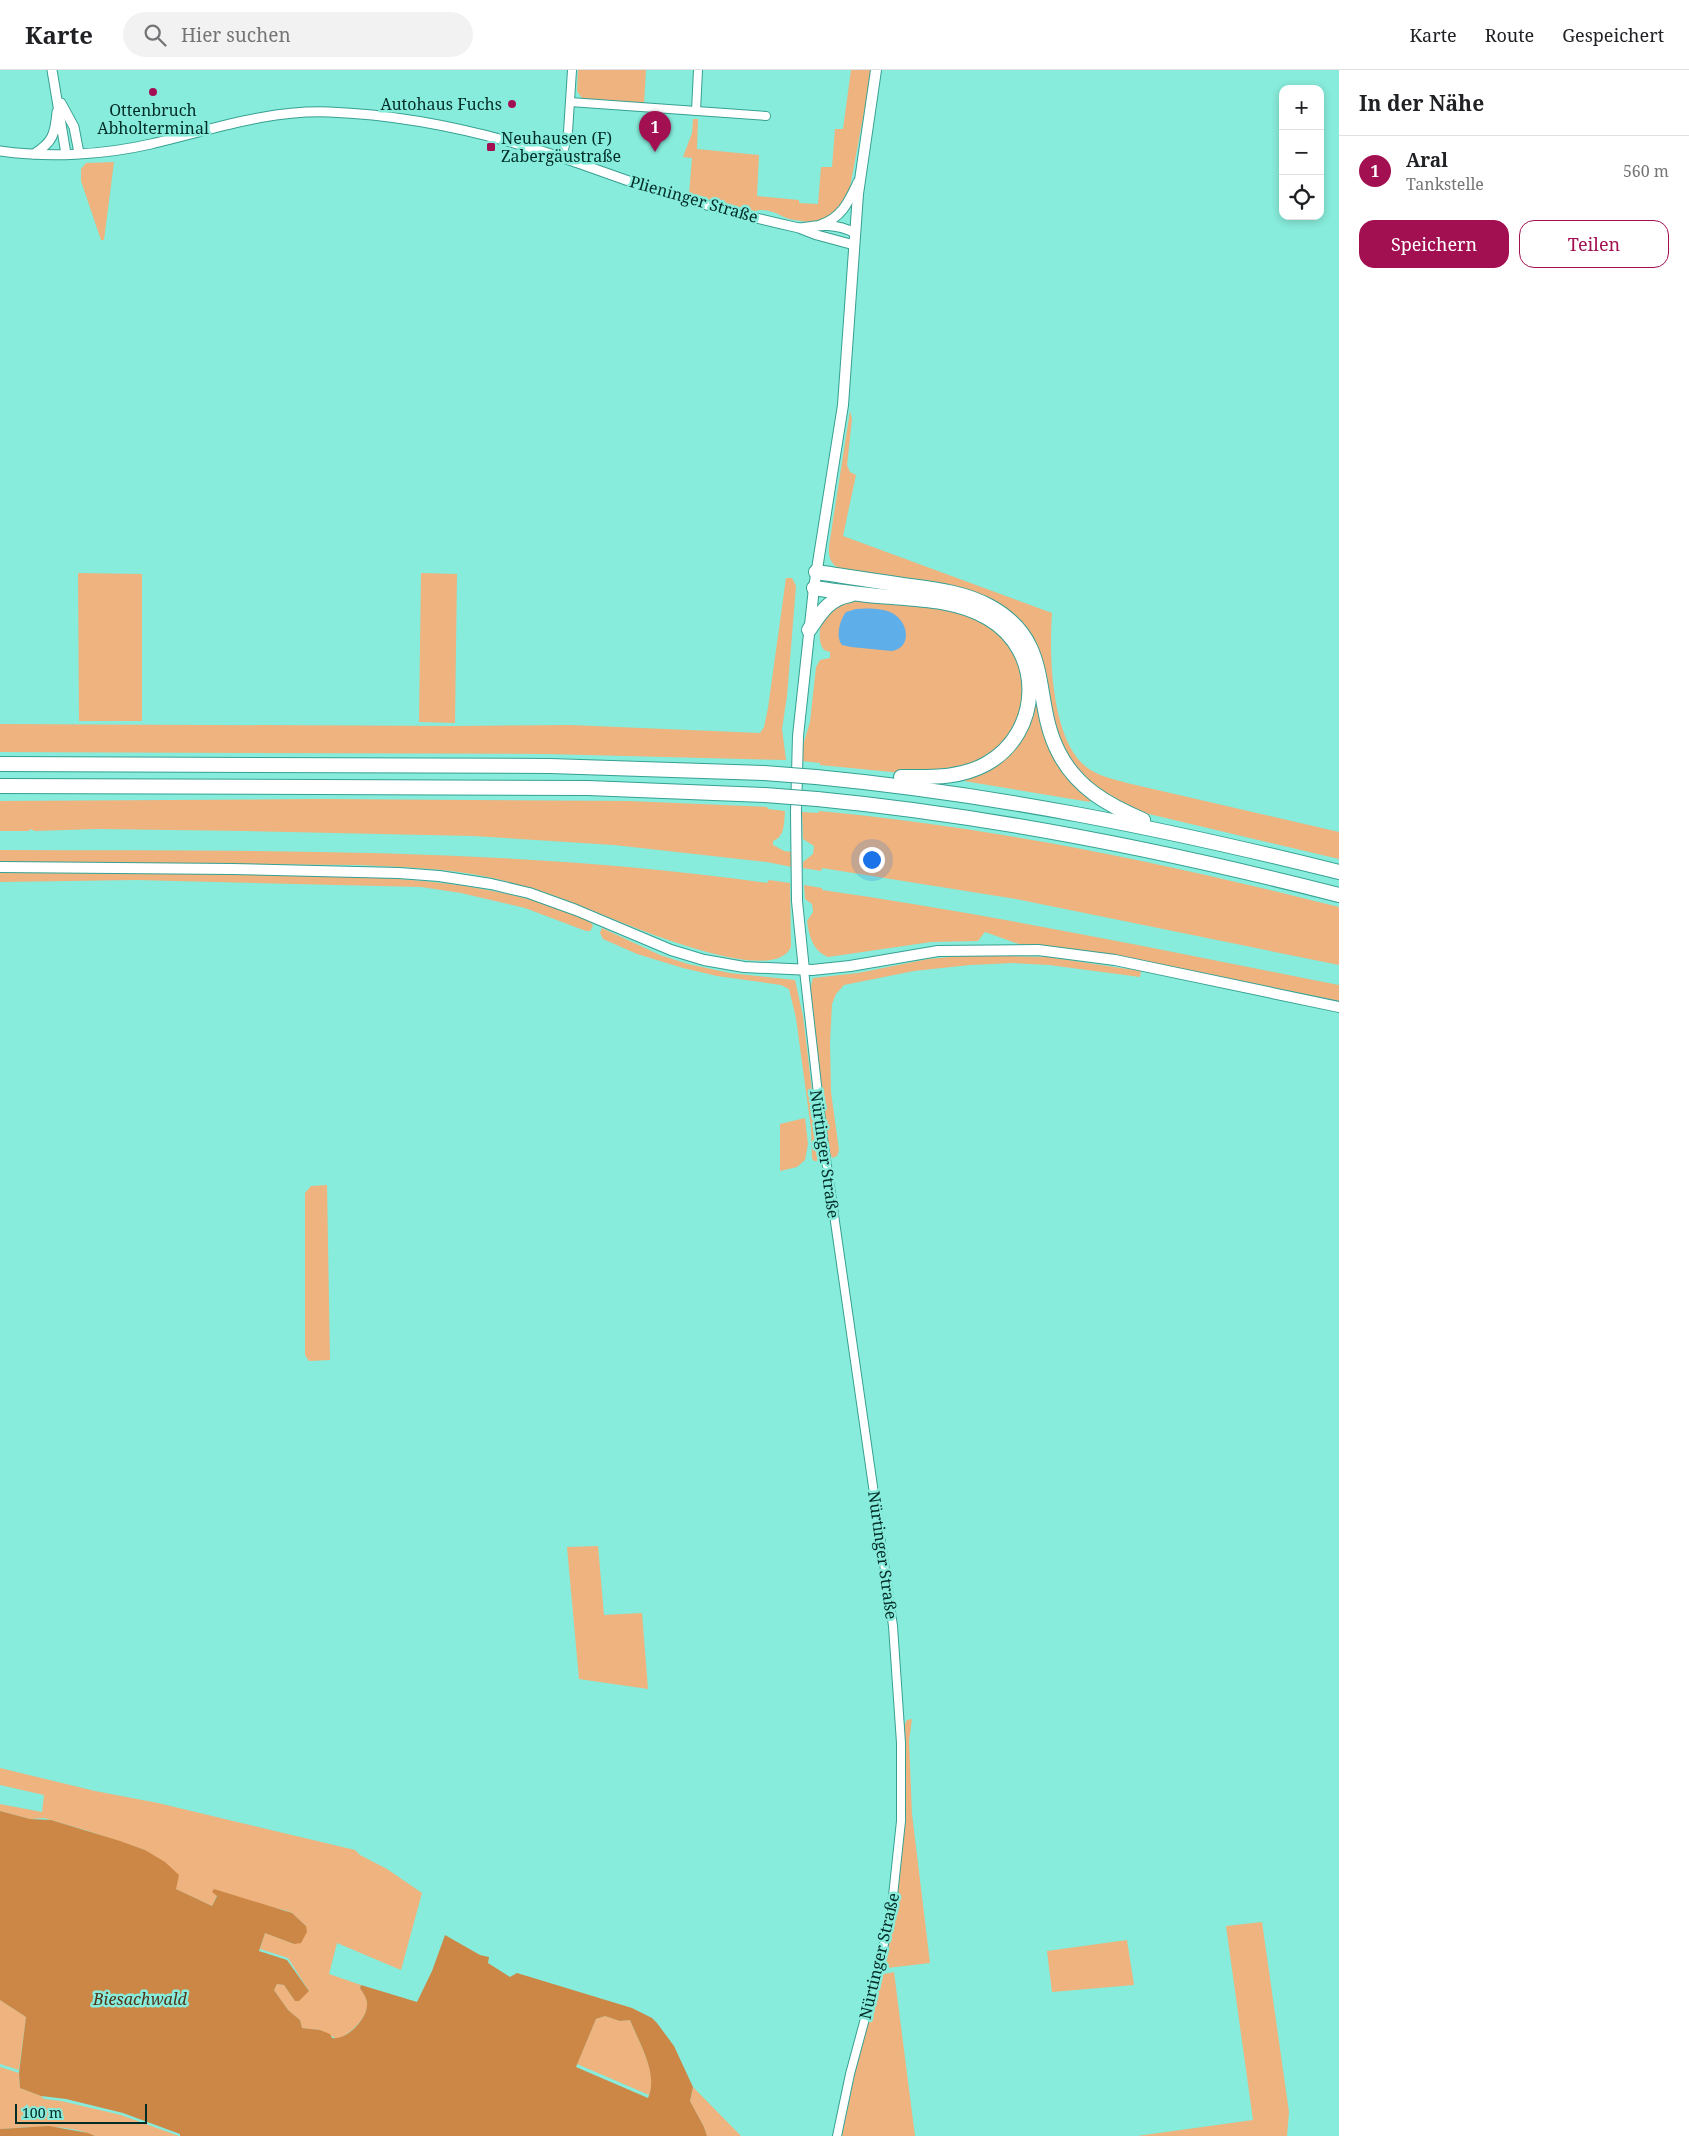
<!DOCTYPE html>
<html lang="de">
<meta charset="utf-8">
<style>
body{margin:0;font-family:"Noto Serif",serif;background:#f2f2f2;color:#202124}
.controls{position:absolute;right:15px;top:15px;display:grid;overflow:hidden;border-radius:10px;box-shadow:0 2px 8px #0003}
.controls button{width:45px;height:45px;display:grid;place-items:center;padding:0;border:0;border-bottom:1px solid #e0e0e0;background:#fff;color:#202124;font:25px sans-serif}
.scale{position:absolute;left:15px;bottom:12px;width:132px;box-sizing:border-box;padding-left:5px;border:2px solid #002c27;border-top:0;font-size:14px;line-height:18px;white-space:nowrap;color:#002c27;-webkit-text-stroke:4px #87ecdb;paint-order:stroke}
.you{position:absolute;left:871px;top:789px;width:18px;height:18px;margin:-12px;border:4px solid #fff;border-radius:50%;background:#1a73e8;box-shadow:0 0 0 8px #1a73e833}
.badge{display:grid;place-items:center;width:32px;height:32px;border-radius:50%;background:#a31052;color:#fff;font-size:16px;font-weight:700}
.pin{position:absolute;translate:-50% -41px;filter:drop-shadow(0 1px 2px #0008)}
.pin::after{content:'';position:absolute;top:26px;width:18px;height:15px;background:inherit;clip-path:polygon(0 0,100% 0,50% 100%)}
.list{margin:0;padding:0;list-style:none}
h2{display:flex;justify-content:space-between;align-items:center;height:65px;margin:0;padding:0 20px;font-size:21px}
h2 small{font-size:16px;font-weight:400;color:#757577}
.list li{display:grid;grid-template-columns:32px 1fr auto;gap:15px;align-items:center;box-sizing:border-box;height:70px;padding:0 20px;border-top:1px solid #e0e0e0}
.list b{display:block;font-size:19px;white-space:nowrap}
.list p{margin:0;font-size:16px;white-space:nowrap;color:#757577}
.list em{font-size:16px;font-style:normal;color:#757577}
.actions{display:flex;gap:10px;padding:15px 20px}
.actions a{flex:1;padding:11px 0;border:1px solid #a31052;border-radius:15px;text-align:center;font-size:18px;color:#a31052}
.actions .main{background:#a31052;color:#fff}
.icon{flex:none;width:28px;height:28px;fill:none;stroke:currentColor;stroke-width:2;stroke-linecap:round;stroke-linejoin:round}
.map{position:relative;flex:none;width:1339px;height:2066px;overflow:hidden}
header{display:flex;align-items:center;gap:30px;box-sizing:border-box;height:70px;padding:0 25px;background:#fff;border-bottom:1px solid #e0e0e0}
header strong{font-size:24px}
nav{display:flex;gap:28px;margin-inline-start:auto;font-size:18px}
.search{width:350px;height:45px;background:#f2f2f2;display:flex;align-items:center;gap:12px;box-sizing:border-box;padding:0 18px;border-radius:28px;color:#757577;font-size:19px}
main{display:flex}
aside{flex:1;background:#fff}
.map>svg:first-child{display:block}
</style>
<header>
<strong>Karte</strong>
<div class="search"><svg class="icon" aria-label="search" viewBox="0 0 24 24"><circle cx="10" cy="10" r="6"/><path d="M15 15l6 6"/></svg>Hier suchen</div>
<nav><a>Karte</a><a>Route</a><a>Gespeichert</a></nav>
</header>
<main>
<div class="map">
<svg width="1339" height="2066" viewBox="0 0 1339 2066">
<rect width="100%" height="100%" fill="#87ecdb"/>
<!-- green -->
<g fill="#eeb37e">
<polygon points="578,0 646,0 644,34 584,31 577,21"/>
<path d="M 851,0 L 872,0 L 850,117 C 843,142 828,156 801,151 C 795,150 787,149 782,146 C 775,142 764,138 755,141 L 689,125 L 692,88 L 683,87 L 692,63 L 693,49 L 698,49 L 697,79 L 759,85 L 757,126 L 799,130 L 799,133 L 818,134 L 821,97 L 832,97 L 835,59 L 843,59 Z"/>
<polygon points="114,92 104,170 101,170 81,111 81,99 86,93"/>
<path d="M 850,341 L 852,349 L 847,395 L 850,402 L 856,405 L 843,466 L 1052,543 C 1049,585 1051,667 1085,696 C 1097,706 1113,709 1127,713 L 1339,762 L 1339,789 L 1132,740 L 1096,721 L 1064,684 L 1026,562 L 842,500 C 831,495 828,488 829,476 Z"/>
<polygon points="78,503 142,504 142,651 79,651"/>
<polygon points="421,503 457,504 455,653 419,652"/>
<polygon points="786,508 792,508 796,516 787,626 782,659 786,690 547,684 0,682 0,654 454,656 570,655 760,663 764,657 768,638"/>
<path d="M 845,530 L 918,534 L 968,543 L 1005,567 L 1022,597 L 1025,633 L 1007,672 L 969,697 L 912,704 L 820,695 L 820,693 L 802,691 L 803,675 L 810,652 L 816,597 L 820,590 L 830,588 L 830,582 L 824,580 C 817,572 819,553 826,545 C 831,539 839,535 845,530 Z"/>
<polygon points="1039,623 1043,647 1091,728 1090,732 964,711 999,691 1034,624"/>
<path d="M 320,729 L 629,731 L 767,737 L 768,739 L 785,741 C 784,752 785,767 773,771 L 773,775 L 784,781 L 792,782 L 792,797 L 767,792 L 614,775 L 473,766 L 245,761 L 97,759 L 35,761 L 30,759 L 29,761 L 0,761 L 0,731 Z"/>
<path d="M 819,741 C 998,758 1165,793 1339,837 L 1339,895 L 1016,829 L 822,798 L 821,801 L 803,798 L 803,792 L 813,784 L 814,776 L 803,769 L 802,742 L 818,743 Z"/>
<path d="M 0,780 C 255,781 513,777 767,813 L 769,810 L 790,813 L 791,877 C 771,922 602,843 568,831 C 542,821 516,813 488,807 C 445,798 401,797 357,795 L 0,792 Z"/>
<path d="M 0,803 C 92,803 184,804 276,805 C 373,807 468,807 561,839 C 570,843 589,847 593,856 L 590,861 L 586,861 L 525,838 L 461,823 L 421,817 L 136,810 L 0,812 Z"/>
<path d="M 804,815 L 822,818 L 822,820 C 996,845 1167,881 1339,915 L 1339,931 L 1115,885 L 1068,878 L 1019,874 L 985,862 L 978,871 L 931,872 L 828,887 C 813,881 809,866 807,851 L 813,842 L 812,834 L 805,829 Z"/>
<polygon points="602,858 660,885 688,894 730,903 795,910 803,946 820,1086 818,1091 814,1091 812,1088 811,1059 796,948 789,919 781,915 717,906 683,898 637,884 603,869 600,863"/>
<path d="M 972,885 L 1048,887 L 1141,901 L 1140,907 L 1049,895 L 1013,893 L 970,895 L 914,901 L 844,915 L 836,924 L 832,934 L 830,973 L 831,1022 L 839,1080 L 837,1086 L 832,1088 L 830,1083 L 827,1068 C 824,1038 804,931 813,908 L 858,903 L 928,889 Z"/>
<polygon points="805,1048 808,1074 805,1090 797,1097 780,1101 780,1054"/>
<polygon points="327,1115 330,1290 309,1291 305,1285 305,1123 311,1116"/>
<polygon points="598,1476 604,1545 642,1543 648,1619 579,1609 567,1477"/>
<path d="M 912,1649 L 909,1671 L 912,1744 L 930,1893 L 887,1898 L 885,1895 C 901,1810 908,1740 905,1654 L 907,1650 Z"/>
<path d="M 0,1698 L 95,1721 L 158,1733 L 355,1780 L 360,1785 L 387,1799 L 422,1823 L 401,1900 L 337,1873 L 329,1904 L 361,1915 L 360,1918 C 364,1924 368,1930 367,1937 C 365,1950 349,1965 337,1969 L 320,1960 L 302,1958 L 300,1950 L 288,1940 L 274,1920 L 277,1914 L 284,1915 L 295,1931 L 309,1921 L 288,1888 L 260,1879 L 265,1863 L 294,1874 L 306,1856 L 292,1843 L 284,1840 L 217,1825 L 212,1836 L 176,1819 L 145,1780 L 85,1760 L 44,1748 L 30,1749 L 0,1741 L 0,1734 L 42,1742 L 44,1725 L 0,1715 Z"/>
<polygon points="1262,1852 1289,2042 1287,2066 1137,2066 1253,2050 1226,1856"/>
<polygon points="1127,1870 1134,1915 1052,1922 1047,1881"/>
<polygon points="894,1902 915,2066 842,2066 856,1998 881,1907 884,1904"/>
<polygon points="0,1930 26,1947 19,2000 0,1994"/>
<path d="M 605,1946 L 620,1951 L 630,1950 C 638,1971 659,2005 649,2025 L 577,1994 L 596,1949 Z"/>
<path d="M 0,1997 L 19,2003 L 20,2018 L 41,2026 L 44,2029 L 61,2031 L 121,2045 L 179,2066 L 95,2066 C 65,2053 32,2057 0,2059 Z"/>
<polygon points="693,2017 741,2066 707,2066 704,2057 690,2031"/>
</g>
<!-- forest -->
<g fill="#cc8746" fill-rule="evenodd">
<path d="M 0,1741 L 30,1749 L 51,1750 L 120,1771 L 145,1780 L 165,1792 L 179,1805 L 176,1819 L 212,1836 L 217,1826 L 212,1822 L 214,1819 L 292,1843 L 306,1856 L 307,1862 L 301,1873 L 294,1874 L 265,1863 L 259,1881 L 287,1890 L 309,1921 L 299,1931 L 295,1931 L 284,1915 L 277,1914 L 274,1920 L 288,1940 L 300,1950 L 302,1958 L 320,1960 L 330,1964 L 332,1968 C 346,1971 366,1950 367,1936 C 368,1929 363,1923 360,1918 L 361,1915 L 417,1932 L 432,1901 L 445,1865 L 480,1885 L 489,1887 L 488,1893 L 510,1907 L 517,1903 L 632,1938 L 652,1948 L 657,1953 L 674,1976 L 693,2017 L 690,2031 L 704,2057 L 707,2066 L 180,2066 L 180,2064 L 123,2043 L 66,2029 L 41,2026 L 20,2018 L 19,2003 L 26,1947 L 0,1930 ZM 605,1946 L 620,1951 L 630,1950 C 639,1973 659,2004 648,2028 L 576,1997 L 596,1949 Z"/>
<polygon points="49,2056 88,2063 95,2066 0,2066 0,2059"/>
</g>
<!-- water -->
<path fill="#5daee9" d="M 856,539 C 867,538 882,538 892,543 C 908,551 913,577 892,581 L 851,577 L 842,575 C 835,566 840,550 846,542 Z"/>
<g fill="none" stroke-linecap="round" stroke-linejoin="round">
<!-- minor casing -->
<g stroke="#36a092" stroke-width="10">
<g id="minor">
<polyline points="570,32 766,46"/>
<polyline points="696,41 698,0"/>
<polyline points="562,88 568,62 572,0"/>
<polyline points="804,900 823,1068 893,1556 901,1673 901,1751 892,1835 880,1893 850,2004 837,2066"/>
</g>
</g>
<!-- tertiary casing -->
<g stroke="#36a092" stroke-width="11">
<g id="tertiary">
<polyline points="52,0 66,84"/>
<polyline points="61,33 74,57 79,83"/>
<path d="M 0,81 C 49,88 103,85 151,74 C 212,60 265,40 329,42 C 408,45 488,63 563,88 C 593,98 622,109 652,119 C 700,134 750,147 799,158 L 817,165 L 854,175"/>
<path d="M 34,84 C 53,72 55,64 57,42"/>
<path d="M 820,155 C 842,148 849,131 858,112"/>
<path d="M 800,158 C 820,155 836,153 855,163"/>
</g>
</g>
<!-- secondary casing -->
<g stroke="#36a092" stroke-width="12">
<g id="secondary">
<polyline points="0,797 232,799 399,803 439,806 491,814 529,823 576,840 671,880 704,890 744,897 812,900 850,896 938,881 1038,880 1115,890 1339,937"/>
<polyline points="804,900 797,831 796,742 798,666 814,518 843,335 858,124 876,0"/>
</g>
</g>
<!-- motorway casing -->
<g stroke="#36a092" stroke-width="16">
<g id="motorway">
<path d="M 816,502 C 845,506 874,511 903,515 C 933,519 964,522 991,537 C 1055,573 1031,630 1059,683 C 1077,718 1108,735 1143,750"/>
<path d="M 814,518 C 835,521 857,524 878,526 C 914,529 956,529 988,548 C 1045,581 1042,663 986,694 C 959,709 929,707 901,707"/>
<path d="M 809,560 C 820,544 829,528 850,525"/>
<polyline points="0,694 550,696 764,703"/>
<path d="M 816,707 C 994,724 1166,759 1339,802"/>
<polyline points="0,716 588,718 765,725"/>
<path d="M 817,729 C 994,746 1167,781 1339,825"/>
</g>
</g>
<!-- minor -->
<use href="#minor" stroke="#fff" stroke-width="8"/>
<!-- tertiary -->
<use href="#tertiary" stroke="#fff" stroke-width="9"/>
<!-- secondary -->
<use href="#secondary" stroke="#fff" stroke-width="10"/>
<!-- motorway -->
<use href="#motorway" stroke="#fff" stroke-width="14"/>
<!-- motorway-bridge casing -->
<g stroke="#36a092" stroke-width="16" stroke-linecap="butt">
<g id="motorway-bridge">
<polyline points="764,703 816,707"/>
<polyline points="765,725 817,729"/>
</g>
</g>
<!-- motorway-bridge -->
<use href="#motorway-bridge" stroke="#fff" stroke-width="14"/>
</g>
<!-- markers -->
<g fill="#a31052" stroke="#87ecdb" stroke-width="2">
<circle cx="153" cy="22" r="5"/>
<circle cx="512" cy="34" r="5"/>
<rect x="486" y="72" width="10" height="10" rx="2.5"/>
</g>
<g text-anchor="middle" stroke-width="5" stroke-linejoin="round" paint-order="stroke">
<!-- poi labels -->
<g font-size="16" fill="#002c27" stroke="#87ecdb" text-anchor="end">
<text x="502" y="40">Autohaus Fuchs</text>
<text x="153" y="46" text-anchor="middle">Ottenbruch<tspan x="153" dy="18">Abholterminal</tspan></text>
<text x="501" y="74" text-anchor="start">Neuhausen (F)<tspan x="501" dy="18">Zabergäustraße</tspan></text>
</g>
<!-- street labels -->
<g font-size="16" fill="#002c27" stroke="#87ecdb">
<text transform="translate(694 129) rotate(16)" y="6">Plieninger Straße</text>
<text transform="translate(825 1084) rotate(82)" y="6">Nürtinger Straße</text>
<text transform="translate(883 1485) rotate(82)" y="6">Nürtinger Straße</text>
<text transform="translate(879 1886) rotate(-77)" y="6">Nürtinger Straße</text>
</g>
<!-- park labels -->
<g font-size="16" font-style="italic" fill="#503317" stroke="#87ecdb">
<text x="140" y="1935">Biesachwald</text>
</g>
</g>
</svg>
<div class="controls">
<button>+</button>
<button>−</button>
<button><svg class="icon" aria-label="locate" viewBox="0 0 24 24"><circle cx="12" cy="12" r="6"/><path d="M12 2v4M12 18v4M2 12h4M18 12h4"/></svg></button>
</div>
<div class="scale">100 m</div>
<div class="you"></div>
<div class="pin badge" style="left:655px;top:82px">1</div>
</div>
<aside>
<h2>In der Nähe<small></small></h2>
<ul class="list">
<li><span class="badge">1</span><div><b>Aral</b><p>Tankstelle</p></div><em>560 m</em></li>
</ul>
<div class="actions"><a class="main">Speichern</a><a>Teilen</a></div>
</aside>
</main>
